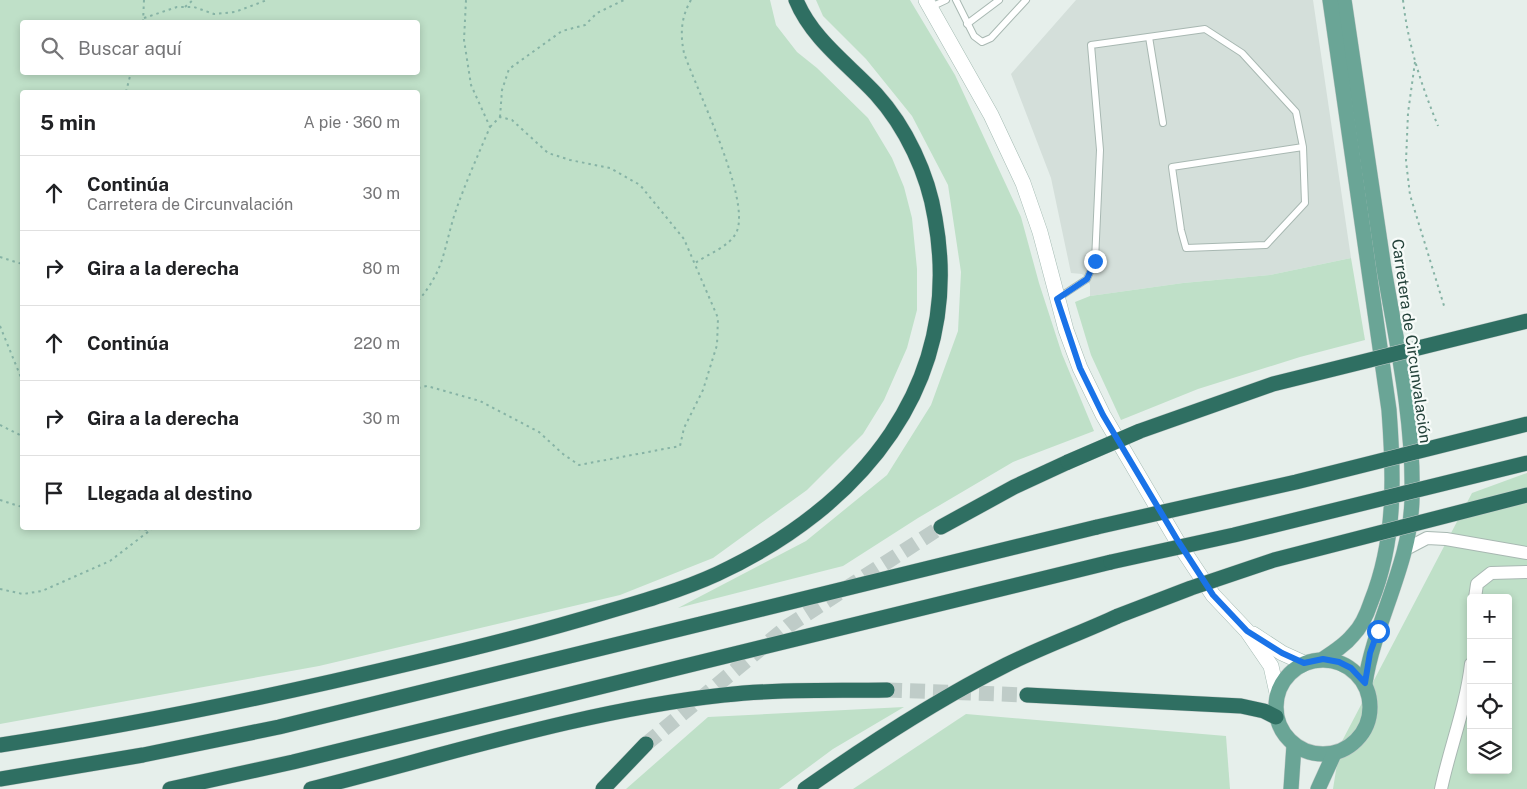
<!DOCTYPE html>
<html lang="es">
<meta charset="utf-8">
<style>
body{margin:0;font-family:"Public Sans",sans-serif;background:#f6f6f6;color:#202124}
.controls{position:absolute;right:15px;bottom:15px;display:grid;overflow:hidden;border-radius:5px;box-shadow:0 2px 8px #0003}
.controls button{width:45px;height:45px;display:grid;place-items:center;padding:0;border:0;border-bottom:1px solid #e0e0e0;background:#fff;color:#202124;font:25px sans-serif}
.stop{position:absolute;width:15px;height:15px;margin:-11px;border:4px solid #1a73e8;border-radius:50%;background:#fff}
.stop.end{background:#1a73e8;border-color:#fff;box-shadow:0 1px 5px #0008}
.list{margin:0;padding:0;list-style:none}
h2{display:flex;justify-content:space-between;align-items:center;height:65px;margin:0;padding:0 20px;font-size:21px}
h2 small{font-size:16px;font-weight:400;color:#757577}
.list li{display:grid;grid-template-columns:32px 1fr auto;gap:15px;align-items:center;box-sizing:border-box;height:75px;padding:0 20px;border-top:1px solid #e0e0e0}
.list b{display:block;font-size:19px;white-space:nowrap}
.list p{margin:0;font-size:16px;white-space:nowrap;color:#757577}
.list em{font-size:16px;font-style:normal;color:#757577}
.icon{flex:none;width:28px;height:28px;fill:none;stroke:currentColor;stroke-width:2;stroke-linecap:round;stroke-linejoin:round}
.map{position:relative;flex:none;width:1527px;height:789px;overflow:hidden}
.search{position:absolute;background:#fff;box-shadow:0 2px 8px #0003;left:20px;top:20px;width:400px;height:55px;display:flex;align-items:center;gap:12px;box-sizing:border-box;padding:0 18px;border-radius:5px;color:#757577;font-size:19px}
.panel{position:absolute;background:#fff;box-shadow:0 2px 8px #0003;left:20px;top:90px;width:400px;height:440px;border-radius:5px}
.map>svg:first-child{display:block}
</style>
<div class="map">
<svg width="1527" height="789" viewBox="0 0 1527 789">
<rect width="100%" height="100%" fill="#e6efeb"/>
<!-- built -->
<polygon fill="#d4dfda" points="1076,0 1313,0 1351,258 1270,275 1183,283 1090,296 1090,285 1087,279 1082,274 1071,273 1051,178 1011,74"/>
<!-- green -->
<g fill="#bfe0c8" fill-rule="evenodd">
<path d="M 0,0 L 770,0 L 776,25 L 797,52 L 817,68 L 868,118 L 892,158 L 904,187 L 912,218 L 917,269 L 917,310 L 907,348 L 884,400 L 863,434 L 807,490 L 713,558 L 620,595 L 319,666 L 0,724 ZM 22,22 L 418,22 L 418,72 L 22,72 ZM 22,92 L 418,92 L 418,528 L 22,528 Z"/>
<polygon points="816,0 910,0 955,75 1021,217 1039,283 1062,354 1094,431 1013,462 918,518 843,566 678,608 806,541 887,475 931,405 958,331 961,272 948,185 912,116 866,59 823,16"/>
<polygon points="1351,258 1365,340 1300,357 1198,389 1121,420 1091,355 1075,302 1090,296 1183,283 1270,275"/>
<path d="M 1527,473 L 1527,789 L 1333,789 L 1340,745 L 1472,493 ZM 1471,598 L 1508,598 L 1508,770 L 1471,770 Z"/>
<polygon points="904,707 833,749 779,789 626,789 708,717"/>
<polygon points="966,714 1226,736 1230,789 853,789"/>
</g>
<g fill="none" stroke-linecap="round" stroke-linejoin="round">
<!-- highway-tunnel -->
<g stroke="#bfccc8" stroke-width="15" stroke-dasharray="15 8" stroke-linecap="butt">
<polyline points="887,690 1027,695"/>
<polyline points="646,744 788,626 941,527"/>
</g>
<!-- lane casing -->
<g stroke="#a8b8b2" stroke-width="8">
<g id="lane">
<polyline points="956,0 974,36 982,42 991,38 1026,0"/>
<polyline points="931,7 946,0"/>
<polyline points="967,24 999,0"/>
<polyline points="1149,37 1163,123"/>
<polyline points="1058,298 1087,279 1095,261 1100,150 1091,45 1205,29 1242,53 1296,112 1303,147 1305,203 1266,245 1186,248 1181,230 1172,167 1303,147"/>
</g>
</g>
<!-- street casing -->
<g stroke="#a8b8b2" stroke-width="14">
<g id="street">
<polyline points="1406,549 1427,538 1446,539 1527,553"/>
<polyline points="1475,598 1477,584 1491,573 1527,572"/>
<path d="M 1441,789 C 1450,747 1466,707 1471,664"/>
</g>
</g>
<!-- secondary casing -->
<g stroke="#a4bbb3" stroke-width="16">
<g id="secondary">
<polyline points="926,0 991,115 1023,183 1040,232 1066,330 1080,368 1103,415 1177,541 1213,595 1247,631 1271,666 1277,693"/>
<polyline points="1253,634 1282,653 1304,663"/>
</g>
</g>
<!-- primary casing -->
<g stroke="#c2cac8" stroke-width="16">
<g id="primary">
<path d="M 1344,0 C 1357,90 1370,180 1384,269 C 1397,344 1414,421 1412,498 C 1411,563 1375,620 1365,683"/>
<path d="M 1323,659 C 1334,652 1345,645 1353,635 C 1362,626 1367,614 1371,602 C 1396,540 1394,476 1389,410 L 1330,0"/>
<circle cx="1323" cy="707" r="47"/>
<polyline points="1291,789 1294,745"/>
<polyline points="1318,789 1334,754"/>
</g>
</g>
<!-- highway casing -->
<g stroke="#c2cac8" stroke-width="16">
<g id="highway">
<polyline points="941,527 1014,487 1068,462"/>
<polyline points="1027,695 1241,706 1264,711 1276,717"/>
<path d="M 0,745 C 140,724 278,695 416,662 C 480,647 543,631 606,612 C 644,601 682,590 717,574 C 861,507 965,384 935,218 C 928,174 906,127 876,94 C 848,64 812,39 796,0"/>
<polyline points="0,779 143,755 279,727 1097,527"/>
<polyline points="170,789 293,762 1111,562"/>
<path d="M 311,789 C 446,755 586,710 724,695 C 778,689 833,691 887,690"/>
<polyline points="603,789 646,744"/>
<path d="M 805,789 C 869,744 936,700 1006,665 C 1042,647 1081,633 1118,616"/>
</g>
</g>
<!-- path -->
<g stroke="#86b3a5" stroke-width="2" stroke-dasharray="2.5 4" stroke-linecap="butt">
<path d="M 691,0 C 681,17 680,34 684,53 C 697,91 750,197 737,231 C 731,246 708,254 695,263"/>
<path d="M 1403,0 C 1408,45 1421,84 1438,126"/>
<polyline points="185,7 193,0"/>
<polyline points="144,18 177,7 194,7 214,14 235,12 267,0"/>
<polyline points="143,22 144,0"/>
<polyline points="1415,62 1408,113 1406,161 1410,195 1445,309"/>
<polyline points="126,92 131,72"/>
<polyline points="500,117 502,90 509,69 562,31 585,25 597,13 624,0"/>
<polyline points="0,257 22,264"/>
<path d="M 418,301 C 445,269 443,251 455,213 C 465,184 478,155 490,127 L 471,85 L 464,40 L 466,0"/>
<polyline points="0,326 22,380"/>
<polyline points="418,388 427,386 480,401 539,432 563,454 579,465 680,446 684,428 703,390 717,345 718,318 684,239 640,185 610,168 570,160 548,153 512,120 500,117 490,127"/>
<polyline points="0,425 22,436"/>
<polyline points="0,500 22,507"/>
<polyline points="125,528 150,530"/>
<polyline points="0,589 23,594 42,591 110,561 153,528"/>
</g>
<!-- lane -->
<use href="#lane" stroke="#fff" stroke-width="6"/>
<!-- street -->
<use href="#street" stroke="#fff" stroke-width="12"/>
<!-- secondary -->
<use href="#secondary" stroke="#fff" stroke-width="15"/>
<!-- primary -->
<use href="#primary" stroke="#6aa596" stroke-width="15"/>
<!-- highway -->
<use href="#highway" stroke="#2f6f62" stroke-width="15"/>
<!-- highway-bridge casing -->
<g stroke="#c2cac8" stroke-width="16" stroke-linecap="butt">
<g id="highway-bridge">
<polyline points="1068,462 1140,431 1273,384 1527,321"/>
<polyline points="1097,527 1296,482 1527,424"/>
<polyline points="1111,562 1234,535 1527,463"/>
<polyline points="1118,616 1191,588 1274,560 1527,495"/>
</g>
</g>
<!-- highway-bridge -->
<use href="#highway-bridge" stroke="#2f6f62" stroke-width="15"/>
</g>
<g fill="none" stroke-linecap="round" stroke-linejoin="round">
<!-- route -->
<polyline stroke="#1a73e8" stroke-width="6" points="1095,261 1087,279 1057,299 1080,368 1103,415 1178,541 1213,595 1247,631 1282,653 1304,663 1323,659 1339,662 1351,668 1365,683 1370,653 1378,631"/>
</g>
<g text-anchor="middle" stroke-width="4.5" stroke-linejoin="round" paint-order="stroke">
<!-- street labels -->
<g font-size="16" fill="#24423a" stroke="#f7fbf9">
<text transform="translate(1412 341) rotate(82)" y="6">Carretera de Circunvalación</text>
</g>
</g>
</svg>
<div class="controls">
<button>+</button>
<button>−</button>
<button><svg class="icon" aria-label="locate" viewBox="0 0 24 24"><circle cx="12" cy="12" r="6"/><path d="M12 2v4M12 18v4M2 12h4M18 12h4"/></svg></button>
<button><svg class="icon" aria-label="layers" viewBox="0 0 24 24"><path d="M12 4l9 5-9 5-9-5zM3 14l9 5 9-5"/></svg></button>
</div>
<div class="stop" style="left:1378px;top:631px"></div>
<div class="stop end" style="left:1095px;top:261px"></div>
<div class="search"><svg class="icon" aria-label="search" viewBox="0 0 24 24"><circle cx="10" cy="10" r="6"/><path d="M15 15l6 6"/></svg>Buscar aquí</div>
<section class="panel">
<h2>5 min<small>A pie · 360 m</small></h2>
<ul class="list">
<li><svg class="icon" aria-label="ahead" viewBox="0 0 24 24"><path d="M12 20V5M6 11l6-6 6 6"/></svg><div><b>Continúa</b><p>Carretera de Circunvalación</p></div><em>30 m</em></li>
<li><svg class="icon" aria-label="right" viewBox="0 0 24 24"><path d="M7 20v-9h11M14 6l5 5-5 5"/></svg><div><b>Gira a la derecha</b></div><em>80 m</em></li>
<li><svg class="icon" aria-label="ahead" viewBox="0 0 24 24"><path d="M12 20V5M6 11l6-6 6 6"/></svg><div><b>Continúa</b></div><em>220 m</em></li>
<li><svg class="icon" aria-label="right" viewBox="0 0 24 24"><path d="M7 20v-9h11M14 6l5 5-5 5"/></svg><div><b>Gira a la derecha</b></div><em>30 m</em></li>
<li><svg class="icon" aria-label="arrive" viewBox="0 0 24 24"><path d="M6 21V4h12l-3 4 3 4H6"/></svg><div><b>Llegada al destino</b></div></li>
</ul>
</section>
</div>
